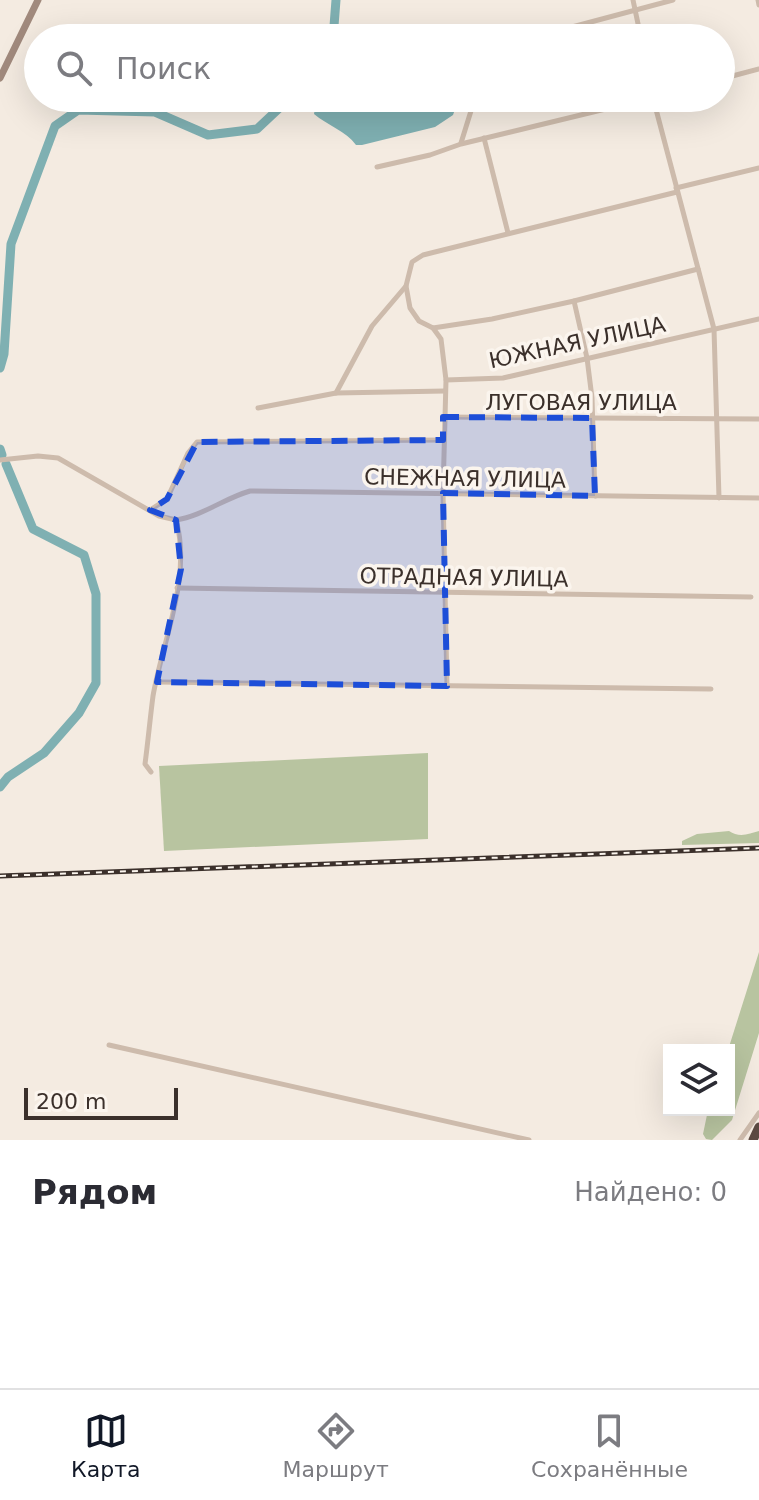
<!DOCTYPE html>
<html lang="ru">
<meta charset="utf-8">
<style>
body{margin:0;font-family:"DejaVu Sans",sans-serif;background:#f2f2f3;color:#2b2b33}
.controls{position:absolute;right:24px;bottom:24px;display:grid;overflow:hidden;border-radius:0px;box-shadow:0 8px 32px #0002}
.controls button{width:72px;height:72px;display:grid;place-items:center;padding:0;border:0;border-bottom:2px solid #e1e1e2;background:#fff;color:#2b2b33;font:40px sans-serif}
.scale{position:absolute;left:24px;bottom:20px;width:154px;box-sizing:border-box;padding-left:8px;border:4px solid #3b302b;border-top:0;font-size:22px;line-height:28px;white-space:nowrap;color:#3b302b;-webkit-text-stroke:6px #fbf5ee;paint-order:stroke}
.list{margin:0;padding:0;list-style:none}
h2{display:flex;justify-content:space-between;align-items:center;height:104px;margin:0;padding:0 32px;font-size:34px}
h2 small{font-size:26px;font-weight:400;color:#7c7c81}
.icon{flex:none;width:44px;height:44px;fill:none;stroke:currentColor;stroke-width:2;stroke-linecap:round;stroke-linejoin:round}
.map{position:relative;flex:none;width:759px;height:1140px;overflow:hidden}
.search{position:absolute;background:#fff;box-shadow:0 8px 32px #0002;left:24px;right:24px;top:24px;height:88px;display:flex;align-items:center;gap:20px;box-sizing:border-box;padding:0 28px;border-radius:44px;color:#7c7c81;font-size:30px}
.sheet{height:248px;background:#fff}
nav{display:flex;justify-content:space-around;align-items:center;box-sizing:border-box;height:112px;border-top:2px solid #e1e1e2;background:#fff;font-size:22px;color:#7c7c81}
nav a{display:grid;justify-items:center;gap:4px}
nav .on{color:#111827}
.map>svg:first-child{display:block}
</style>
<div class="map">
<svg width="759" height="1140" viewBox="0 0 759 1140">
<rect width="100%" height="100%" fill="#f4ebe1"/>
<!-- green -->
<g fill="#b8c4a0">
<polygon points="428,753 428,839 164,851 159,766"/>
<path d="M 729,831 C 739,838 749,834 759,831 L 759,843 L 682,845 L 682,841 L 697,834 Z"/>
<polygon points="759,952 759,1033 732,1120 712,1140 706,1139 703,1134 708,1110 729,1110 728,1050"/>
</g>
<!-- water -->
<path fill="#7fb0b2" d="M 326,98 L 459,98 L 453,115 L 435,127 L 362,145 L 356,145 C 346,131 327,125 314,114 L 315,108 Z"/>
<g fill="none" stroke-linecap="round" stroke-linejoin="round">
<!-- river -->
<g stroke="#7fb0b2" stroke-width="9">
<polyline points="327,38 334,26 336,0"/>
<polyline points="0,368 4,354 11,244 55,126 78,110 155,112 208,135 257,129 290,98"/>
<polyline points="0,449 2,455"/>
<polyline points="0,787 8,777 44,753 79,713 96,683 96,594 84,555 33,529 6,464"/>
</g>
<!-- street -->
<g stroke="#cdbbac" stroke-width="5">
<polyline points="633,0 641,38"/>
<polyline points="758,0 759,5"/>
<polyline points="542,35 673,0"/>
<polyline points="721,79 759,69"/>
<polyline points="653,98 714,329 719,498"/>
<polyline points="484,138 508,233"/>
<polyline points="461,143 475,98"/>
<polyline points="377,167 430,155 461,144 651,98"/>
<polyline points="676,188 759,168"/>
<polyline points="574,301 587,358 592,398 595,496"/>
<polyline points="433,328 492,319 574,301 698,269"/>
<polyline points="446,380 503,378 759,319"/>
<polyline points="336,393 372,326 406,286"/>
<polyline points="258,408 336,393 445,391"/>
<polyline points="443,417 759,419"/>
<path d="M 0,460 L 38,456 L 58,458 L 159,516 L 176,520 C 192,577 163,639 153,696 C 150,719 148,742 145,764 L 151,772"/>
<polyline points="150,510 167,499 188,453 197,442 443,440"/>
<path d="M 176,520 C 202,516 225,498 250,491 L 759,498"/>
<polyline points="177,588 751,597"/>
<polyline points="157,682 711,689"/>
<polyline points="447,686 443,493 446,380 441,339 433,328 419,321 410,308 406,286 412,262 423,255 677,192"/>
<polyline points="109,1045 529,1140"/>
<polyline points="740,1140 759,1113"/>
</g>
<!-- secondary -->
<polyline stroke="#a18a7d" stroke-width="7" points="0,78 38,0"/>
<!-- highway -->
<polyline stroke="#5c4a42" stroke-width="9" points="753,1140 759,1127"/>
<!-- rail casing -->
<g stroke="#3b302b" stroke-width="5">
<polyline id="rail" points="0,876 759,848"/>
</g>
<!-- rail -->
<use href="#rail" stroke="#fbf5ee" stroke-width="2" stroke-dasharray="6" stroke-linecap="butt"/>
</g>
<!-- marked area -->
<path fill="#1d4ed8" fill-opacity="0.2" stroke="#1d4ed8" stroke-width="6" stroke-dasharray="16 10" stroke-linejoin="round" d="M 443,417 L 592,418 L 595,496 L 443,493 L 447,686 L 157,682 L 181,569 L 176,520 L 150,510 L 167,499 L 197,442 L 443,440 Z"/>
<g text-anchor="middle" stroke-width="7" stroke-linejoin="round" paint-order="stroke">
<!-- street labels -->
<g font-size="22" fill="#3b302b" stroke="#fbf5ee">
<text transform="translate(577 342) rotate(-12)" y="8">ЮЖНАЯ УЛИЦА</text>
<text x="581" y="410">ЛУГОВАЯ УЛИЦА</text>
<text transform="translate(465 478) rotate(1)" y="8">СНЕЖНАЯ УЛИЦА</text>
<text transform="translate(464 577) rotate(1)" y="8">ОТРАДНАЯ УЛИЦА</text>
</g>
</g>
</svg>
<div class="controls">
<button><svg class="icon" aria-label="layers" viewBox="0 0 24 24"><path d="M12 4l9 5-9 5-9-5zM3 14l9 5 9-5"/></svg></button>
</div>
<div class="scale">200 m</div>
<div class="search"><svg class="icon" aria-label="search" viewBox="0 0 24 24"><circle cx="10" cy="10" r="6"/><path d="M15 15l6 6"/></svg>Поиск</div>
</div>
<section class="sheet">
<h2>Рядом<small>Найдено: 0</small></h2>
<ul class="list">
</ul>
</section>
<nav>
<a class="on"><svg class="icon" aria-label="map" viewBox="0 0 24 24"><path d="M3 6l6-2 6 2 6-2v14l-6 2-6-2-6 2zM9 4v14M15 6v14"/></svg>Карта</a>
<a><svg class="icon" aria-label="directions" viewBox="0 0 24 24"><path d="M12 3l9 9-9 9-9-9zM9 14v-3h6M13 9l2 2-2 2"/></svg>Маршрут</a>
<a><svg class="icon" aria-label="saved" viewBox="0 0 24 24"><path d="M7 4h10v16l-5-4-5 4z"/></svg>Сохранённые</a>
</nav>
